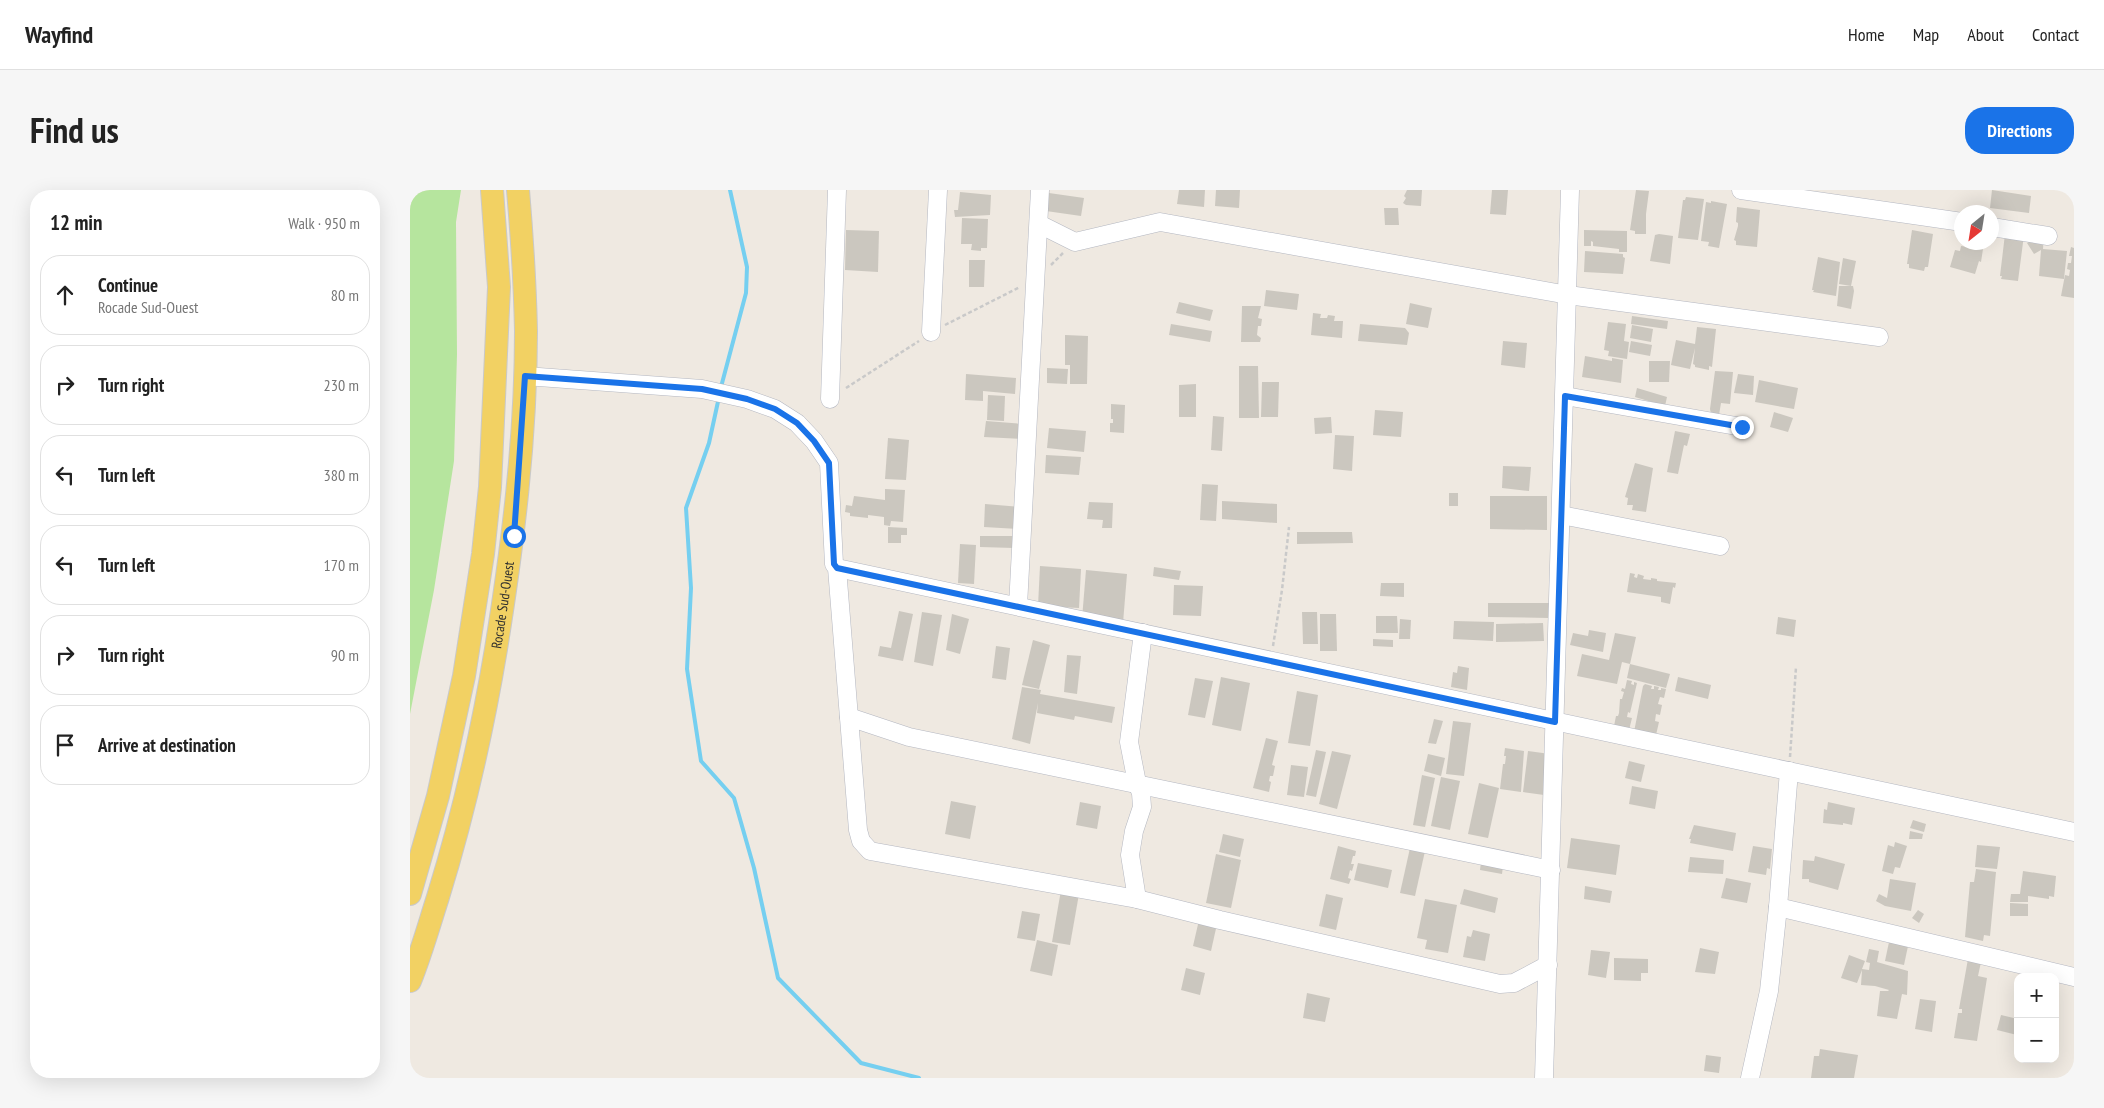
<!DOCTYPE html>
<meta charset="utf-8">
<style>
body{margin:0;font-family:"PT Sans Narrow",sans-serif;background:#f6f6f6;color:#222}
.controls{position:absolute;right:15px;bottom:15px;display:grid;overflow:hidden;border-radius:10px;box-shadow:0 5px 20px #0002}
.controls button{width:45px;height:45px;display:grid;place-items:center;padding:0;border:0;border-bottom:1px solid #e0e0e0;background:#fff;color:#222;font:25px sans-serif}
.compass{position:absolute;left:1544px;top:15px;width:45px;height:45px;border-radius:50%;background:#fff;box-shadow:0 5px 20px #0002;rotate:210deg}
.stop{position:absolute;width:15px;height:15px;margin:-11px;border:4px solid #1a73e8;border-radius:50%;background:#fff}
.stop.end{background:#1a73e8;border-color:#fff;box-shadow:0 1px 5px #0008}
.list{margin:0;padding:0;list-style:none}
h2{display:flex;justify-content:space-between;align-items:center;height:65px;margin:0;padding:0 20px;font-size:21px}
h2 small{font-size:16px;font-weight:400;color:#767676}
.list li{display:grid;grid-template-columns:32px 1fr auto;gap:15px;align-items:center;box-sizing:border-box;height:80px;margin:0 10px 10px;padding:0 10px;border:1px solid #e0e0e0;border-radius:20px}
.list b{display:block;font-size:19px;white-space:nowrap}
.list p{margin:0;font-size:16px;white-space:nowrap;color:#767676}
.list em{font-size:16px;font-style:normal;color:#767676}
.icon{flex:none;width:28px;height:28px;fill:none;stroke:currentColor;stroke-width:2;stroke-linecap:round;stroke-linejoin:round}
.map{position:relative;flex:none;width:1664px;height:888px;overflow:hidden;border-radius:20px}
header{display:flex;align-items:center;gap:30px;box-sizing:border-box;height:70px;padding:0 25px;background:#fff;border-bottom:1px solid #e0e0e0}
header strong{font-size:24px}
nav{display:flex;gap:28px;margin-inline-start:auto;font-size:18px}
.intro{display:flex;align-items:center;justify-content:space-between;box-sizing:border-box;height:120px;padding:0 30px}
h1{margin:0;font-size:35px}
.button{padding:12px 22px;border-radius:20px;background:#1a73e8;color:#fff;font-size:18px;font-weight:700}
main{display:flex;gap:30px;padding:0 30px}
aside{flex:1;background:#fff;border-radius:20px;box-shadow:0 5px 20px #0002}
.map>svg:first-child{display:block}
</style>
<header>
<strong>Wayfind</strong>
<nav><a>Home</a><a>Map</a><a>About</a><a>Contact</a></nav>
</header>
<div class="intro"><h1>Find us</h1><a class="button">Directions</a></div>
<main>
<aside>
<h2>12 min<small>Walk · 950 m</small></h2>
<ul class="list">
<li><svg class="icon" aria-label="ahead" viewBox="0 0 24 24"><path d="M12 20V5M6 11l6-6 6 6"/></svg><div><b>Continue</b><p>Rocade Sud-Ouest</p></div><em>80 m</em></li>
<li><svg class="icon" aria-label="right" viewBox="0 0 24 24"><path d="M7 20v-9h11M14 6l5 5-5 5"/></svg><div><b>Turn right</b></div><em>230 m</em></li>
<li><svg class="icon" aria-label="left" viewBox="0 0 24 24"><path d="M17 20v-9H6M10 6l-5 5 5 5"/></svg><div><b>Turn left</b></div><em>380 m</em></li>
<li><svg class="icon" aria-label="left" viewBox="0 0 24 24"><path d="M17 20v-9H6M10 6l-5 5 5 5"/></svg><div><b>Turn left</b></div><em>170 m</em></li>
<li><svg class="icon" aria-label="right" viewBox="0 0 24 24"><path d="M7 20v-9h11M14 6l5 5-5 5"/></svg><div><b>Turn right</b></div><em>90 m</em></li>
<li><svg class="icon" aria-label="arrive" viewBox="0 0 24 24"><path d="M6 21V4h12l-3 4 3 4H6"/></svg><div><b>Arrive at destination</b></div></li>
</ul>
</aside>
<div class="map">
<svg width="1664" height="888" viewBox="0 0 1664 888">
<rect width="100%" height="100%" fill="#efe9e1"/>
<!-- green -->
<polygon fill="#b6e59e" points="0,0 51,0 46,32 47,164 44,271 24,400 0,524"/>
<g fill="none" stroke-linecap="round" stroke-linejoin="round">
<!-- stream -->
<g stroke="#75cff0" stroke-width="4">
<polyline points="311,197 336,103 337,77 320,0"/>
<polyline points="309,207 299,253 276,318 281,398 277,479 291,571 324,608 344,678 368,788 451,873 509,888"/>
</g>
</g>
<!-- building -->
<g fill="#cbc7bf">
<polygon points="769,0 795,0 794,17 767,14"/>
<polygon points="806,0 830,0 829,18 805,16"/>
<polygon points="997,0 1012,0 1011,16 996,15 993,13 996,8 994,6"/>
<polygon points="1082,0 1098,0 1096,25 1080,24"/>
<polygon points="1226,0 1239,1 1236,24 1236,44 1225,44 1225,41 1220,40"/>
<polygon points="1582,0 1621,6 1619,23 1580,18"/>
<polygon points="550,2 581,5 580,25 545,27 544,20 548,20"/>
<polygon points="639,3 674,8 671,26 636,21"/>
<polygon points="1276,7 1294,9 1288,50 1268,48 1273,10 1275,10"/>
<polygon points="1301,11 1317,14 1309,58 1298,56 1299,52 1291,51 1296,12 1301,13"/>
<polygon points="1327,17 1350,20 1347,57 1326,55 1326,51 1324,50 1328,36 1328,33 1326,32"/>
<polygon points="974,18 988,18 989,35 975,35"/>
<polygon points="552,28 578,29 577,58 571,58 571,61 561,60 562,54 551,54"/>
<polygon points="436,40 469,41 468,82 435,80"/>
<polygon points="1174,40 1217,41 1217,62 1209,62 1209,59 1183,56 1183,52 1181,51 1181,56 1174,56"/>
<polygon points="1502,40 1523,44 1518,77 1515,77 1514,81 1499,78 1499,74 1497,74"/>
<polygon points="1249,44 1263,46 1260,74 1240,71 1245,45"/>
<polygon points="1595,44 1614,45 1608,91 1591,89 1592,86 1590,86"/>
<polygon points="1634,45 1633,59 1657,61 1654,89 1629,86 1631,60 1624,64 1617,53"/>
<polygon points="1551,56 1573,59 1571,72 1569,71 1565,84 1540,77 1545,60 1550,61"/>
<polygon points="1661,57 1664,58 1664,108 1651,106 1655,85 1659,86 1660,80 1657,79 1658,73 1661,73 1662,66 1659,66"/>
<polygon points="1175,61 1213,64 1213,67 1215,68 1213,84 1174,82"/>
<polygon points="1408,67 1430,72 1426,106 1403,102 1404,100 1402,100"/>
<polygon points="1433,68 1446,71 1441,96 1429,94"/>
<polygon points="559,70 575,70 574,97 559,97"/>
<polygon points="1429,96 1443,96 1444,101 1441,119 1427,116"/>
<polygon points="856,100 889,104 887,120 854,116"/>
<polygon points="769,112 803,120 800,131 766,123"/>
<polygon points="1000,113 1022,118 1018,138 996,134"/>
<polygon points="832,116 851,116 848,128 852,129 851,136 848,136 847,145 851,148 850,152 831,152"/>
<polygon points="903,123 911,124 910,128 917,128 918,125 925,126 924,131 933,131 932,148 901,145"/>
<polygon points="1222,126 1258,131 1257,139 1221,134"/>
<polygon points="1198,132 1216,134 1214,151 1219,152 1217,169 1198,166 1199,161 1194,160"/>
<polygon points="761,134 802,141 800,152 759,145"/>
<polygon points="950,134 995,138 999,143 997,155 948,151"/>
<polygon points="1222,135 1243,139 1241,152 1220,148"/>
<polygon points="1287,137 1306,139 1302,177 1299,176 1299,180 1285,177 1285,175 1283,174 1285,158 1280,179 1261,175 1266,150 1285,154"/>
<polygon points="655,145 678,146 677,194 660,194 660,175 655,175"/>
<polygon points="1093,151 1117,153 1115,178 1091,175"/>
<polygon points="1221,151 1242,155 1240,166 1219,162"/>
<polygon points="1175,166 1202,171 1202,168 1213,170 1211,193 1172,187"/>
<polygon points="1239,171 1260,171 1259,192 1239,192"/>
<polygon points="829,176 848,176 849,228 829,228"/>
<polygon points="637,178 658,179 657,194 637,193"/>
<polygon points="1305,181 1323,182 1320,214 1311,213 1309,225 1301,224 1300,219"/>
<polygon points="556,184 606,188 605,204 573,201 573,211 555,210"/>
<polygon points="1328,184 1344,186 1343,205 1324,203"/>
<polygon points="1349,190 1388,198 1384,219 1345,212"/>
<polygon points="852,192 869,192 868,227 851,227"/>
<polygon points="786,194 786,227 769,227 769,195"/>
<polygon points="1227,198 1257,207 1255,216 1225,207"/>
<polygon points="578,205 595,206 594,231 577,230"/>
<polygon points="701,214 715,215 714,243 700,242 700,233 703,233 703,229 701,229"/>
<polygon points="965,220 993,222 991,247 963,245"/>
<polygon points="1364,222 1383,228 1378,242 1360,237"/>
<polygon points="803,226 814,227 812,261 801,260"/>
<polygon points="921,227 922,243 905,244 904,228"/>
<polygon points="576,231 613,234 612,249 574,247"/>
<polygon points="639,238 676,241 674,262 637,258"/>
<polygon points="1265,241 1280,244 1277,256 1274,255 1268,284 1257,282"/>
<polygon points="925,245 944,246 942,281 923,279"/>
<polygon points="478,248 499,250 496,290 475,289"/>
<polygon points="636,265 671,267 669,285 635,283"/>
<polygon points="1225,273 1243,278 1236,322 1222,320 1223,315 1217,315 1218,308 1215,307"/>
<polygon points="1093,276 1121,277 1119,301 1092,298"/>
<polygon points="792,294 808,295 806,331 790,330"/>
<polygon points="475,299 495,300 493,332 481,331 480,336 474,335 474,327 458,325 458,328 440,326 440,323 435,322 436,315 442,316 444,306 475,310"/>
<rect x="1039" y="303" width="9" height="13"/>
<polygon points="1080,306 1137,306 1137,340 1080,339"/>
<polygon points="812,311 867,314 867,333 812,329"/>
<polygon points="679,312 703,313 702,338 692,338 693,330 677,329"/>
<polygon points="575,314 611,317 610,339 574,337"/>
<polygon points="478,337 497,338 497,345 491,345 491,353 478,353"/>
<polygon points="887,342 942,342 943,353 887,354"/>
<polygon points="570,346 604,346 604,358 570,357"/>
<polygon points="550,354 566,355 564,394 548,393"/>
<polygon points="630,376 671,379 669,418 628,416"/>
<polygon points="744,377 771,381 769,390 743,386"/>
<polygon points="676,380 717,384 713,433 672,429"/>
<polygon points="1220,383 1225,384 1224,387 1227,388 1228,384 1234,386 1233,389 1241,390 1241,388 1247,389 1247,391 1266,393 1265,398 1263,397 1260,414 1251,412 1251,407 1217,402"/>
<polygon points="971,393 994,393 994,407 970,406"/>
<polygon points="764,395 793,396 791,426 763,425"/>
<polygon points="1078,413 1139,413 1139,428 1078,427"/>
<polygon points="489,421 503,424 493,471 468,466 470,456 481,458"/>
<polygon points="512,422 532,425 523,476 504,472"/>
<polygon points="892,422 907,422 908,454 893,454"/>
<polygon points="542,424 559,429 550,464 536,460"/>
<polygon points="910,424 926,424 927,461 910,461"/>
<polygon points="966,426 987,426 988,443 966,443"/>
<polygon points="1368,427 1386,430 1384,447 1366,444"/>
<polygon points="990,429 1001,430 1000,449 989,449"/>
<polygon points="1044,431 1084,432 1083,451 1043,449"/>
<polygon points="1133,433 1134,451 1086,452 1086,434"/>
<polygon points="1179,440 1196,443 1193,462 1160,455 1163,443 1178,446"/>
<polygon points="1205,443 1226,447 1220,474 1212,472 1207,494 1167,486 1172,464 1199,470"/>
<polygon points="963,449 983,450 983,457 963,456"/>
<polygon points="623,450 640,455 629,499 612,495"/>
<polygon points="586,456 600,458 596,490 582,488"/>
<polygon points="657,465 671,466 667,504 654,502"/>
<polygon points="1220,474 1260,484 1256,498 1217,488"/>
<polygon points="1048,476 1059,478 1057,500 1041,497 1043,482 1047,483"/>
<polygon points="811,487 840,493 831,541 802,535"/>
<polygon points="1268,487 1301,495 1298,509 1265,501"/>
<polygon points="785,488 803,491 795,528 778,525"/>
<polygon points="1217,490 1222,491 1221,494 1224,495 1224,492 1227,493 1220,523 1218,522 1217,527 1222,528 1219,540 1204,536 1206,526 1208,526 1209,523 1210,509 1212,509 1214,502 1211,501 1212,498 1215,499"/>
<polygon points="1235,494 1242,496 1241,499 1244,499 1244,496 1249,497 1248,500 1251,500 1251,498 1256,499 1254,508 1250,507 1248,514 1252,515 1250,525 1246,524 1245,531 1249,532 1246,545 1224,542 1233,496"/>
<polygon points="612,497 631,500 630,504 705,517 702,533 665,526 664,530 627,523 628,513 620,554 602,549"/>
<polygon points="887,501 908,505 900,556 878,553"/>
<polygon points="1024,529 1033,531 1026,554 1018,553"/>
<polygon points="1043,531 1061,533 1054,586 1036,584"/>
<polygon points="856,548 868,551 862,575 865,576 863,586 860,586 859,591 861,592 859,602 843,598"/>
<polygon points="1095,558 1114,561 1111,602 1090,599 1093,574 1095,574 1096,566 1094,566"/>
<polygon points="906,560 916,562 906,607 896,605"/>
<polygon points="922,561 941,565 927,619 909,614"/>
<polygon points="1118,561 1140,564 1134,605 1113,602"/>
<polygon points="1018,564 1035,568 1031,586 1014,581"/>
<polygon points="1219,571 1235,575 1231,592 1215,588"/>
<polygon points="881,575 898,577 894,607 877,605"/>
<polygon points="1012,585 1025,588 1015,637 1003,635"/>
<polygon points="1031,587 1050,591 1040,640 1021,636"/>
<polygon points="1069,593 1089,598 1078,648 1058,644"/>
<polygon points="1222,596 1248,601 1245,619 1219,614"/>
<polygon points="541,611 566,616 560,649 535,644"/>
<polygon points="670,612 691,616 687,639 666,635"/>
<polygon points="1418,612 1445,618 1442,635 1433,633 1433,635 1413,633 1414,619 1417,620"/>
<polygon points="1503,630 1516,634 1514,642 1500,638"/>
<polygon points="1284,635 1326,643 1323,661 1280,653 1281,649 1279,649"/>
<polygon points="1500,641 1513,644 1512,649 1499,649"/>
<polygon points="813,644 834,649 830,667 809,662"/>
<polygon points="1161,648 1210,655 1206,685 1157,678"/>
<polygon points="1485,652 1497,656 1490,678 1485,677 1483,684 1472,681 1478,655 1484,657"/>
<polygon points="1567,655 1590,657 1587,679 1565,677"/>
<polygon points="928,656 946,661 945,666 943,666 941,674 944,674 942,681 940,680 938,688 941,689 939,694 920,689"/>
<polygon points="1343,656 1362,659 1360,679 1357,678 1356,685 1338,682"/>
<polygon points="1000,658 1015,661 1005,706 990,703"/>
<polygon points="806,664 831,670 821,718 796,713"/>
<polygon points="1405,666 1435,674 1428,700 1399,692 1399,689 1392,689 1393,670 1404,671"/>
<polygon points="1280,667 1314,670 1313,684 1278,682"/>
<polygon points="1071,672 1093,676 1092,684 1070,680"/>
<polygon points="948,673 982,680 978,698 944,690"/>
<polygon points="1566,679 1586,682 1580,746 1574,745 1573,751 1555,747 1560,692 1564,692"/>
<polygon points="1613,681 1646,686 1644,707 1639,706 1639,709 1618,706 1618,712 1600,712 1601,704 1610,704"/>
<polygon points="1316,688 1341,693 1337,713 1311,708"/>
<polygon points="1480,689 1506,693 1501,721 1475,716 1466,711 1469,704 1477,708"/>
<polygon points="1175,696 1202,701 1200,713 1174,709"/>
<polygon points="1054,699 1088,708 1085,723 1050,714"/>
<polygon points="651,700 669,704 660,755 642,752"/>
<polygon points="916,704 933,708 926,740 909,736"/>
<polygon points="1015,709 1047,715 1038,763 1015,759 1017,750 1007,748"/>
<polygon points="1600,713 1618,714 1618,726 1600,726"/>
<polygon points="1508,720 1514,724 1509,733 1502,728"/>
<polygon points="612,721 630,724 625,751 607,748"/>
<polygon points="789,730 807,734 801,761 783,756"/>
<polygon points="1063,740 1080,744 1075,771 1053,767 1057,746 1061,747"/>
<polygon points="627,750 648,755 642,786 620,781"/>
<polygon points="1479,752 1498,756 1494,775 1475,771"/>
<polygon points="1290,758 1309,762 1305,784 1285,782"/>
<polygon points="1459,759 1469,761 1467,772 1498,781 1497,805 1492,804 1487,829 1467,826 1470,801 1478,801 1479,800 1465,796 1451,795 1452,780 1447,793 1431,788 1439,765 1455,771 1452,779 1459,780 1460,773 1456,772"/>
<polygon points="1181,760 1200,762 1196,788 1178,785"/>
<polygon points="1204,768 1238,769 1238,783 1231,783 1231,791 1204,790"/>
<polygon points="1558,769 1571,772 1568,786 1577,788 1567,851 1544,848 1548,823 1552,823 1552,819 1549,819"/>
<polygon points="776,778 795,783 790,805 771,800"/>
<polygon points="897,803 920,808 915,832 893,828"/>
<polygon points="1510,809 1526,811 1522,842 1505,839"/>
<polygon points="1591,825 1608,829 1607,845 1587,840"/>
<polygon points="1410,859 1448,865 1444,888 1401,888 1404,866 1409,866"/>
<polygon points="1296,865 1311,867 1309,883 1294,881"/>
</g>
<g fill="none" stroke-linecap="round" stroke-linejoin="round">
<!-- minor casing -->
<g stroke="#b4b7c1" stroke-width="19">
<g id="minor">
<polyline points="1331,0 1552,32"/>
<polyline points="629,34 665,52 750,32 1158,105 1469,147"/>
<polyline points="1582,37 1638,46"/>
<polyline points="521,142 528,0"/>
<polyline points="115,186 292,199 337,209 365,219 387,233 404,251 419,273 424,374 427,378 448,640 451,651 460,661 727,709 810,730 1090,794 1104,793 1138,775"/>
<polyline points="1155,206 1332,237"/>
<polyline points="420,209 427,0"/>
<polyline points="1151,325 1310,356"/>
<polyline points="427,378 1664,642"/>
<polyline points="608,416 630,0"/>
<polyline points="439,527 499,547 1141,680"/>
<polyline points="727,709 720,665 724,641 732,617 731,603 727,593 719,552 733,443"/>
<polyline points="1368,717 1664,787"/>
<polyline points="1134,888 1160,0"/>
<polyline points="1340,888 1359,801 1368,717 1379,581"/>
</g>
</g>
<!-- major casing -->
<g stroke="#c9c9c9" stroke-width="24">
<g id="major">
<polyline points="0,704 28,606 54,486 73,364 80,297 89,97 82,0"/>
<path id="s1" d="M 0,791 C 11,764 19,735 28,707 C 53,626 72,543 86,459 C 103,354 116,248 116,141 C 115,94 112,47 108,0"/>
</g>
</g>
<!-- path -->
<g stroke="#c9c9c9" stroke-width="2.5" stroke-dasharray="4 2.5" stroke-linecap="butt">
<polyline points="641,75 653,63"/>
<polyline points="535,135 610,97"/>
<polyline points="436,198 509,151"/>
<polyline points="863,456 872,400 879,337"/>
<polyline points="1380,567 1386,477"/>
</g>
<!-- minor -->
<use href="#minor" stroke="#fff" stroke-width="18"/>
<!-- major -->
<use href="#major" stroke="#f2d163" stroke-width="22"/>
</g>
<g fill="none" stroke-linecap="round" stroke-linejoin="round">
<!-- route -->
<polyline stroke="#1a73e8" stroke-width="6" points="104,346 115,186 292,199 337,209 365,219 387,233 404,251 419,273 424,374 427,378 1145,532 1155,206 1332,237"/>
</g>
<g text-anchor="middle" stroke-width="5" stroke-linejoin="round" paint-order="stroke">
<!-- street labels -->
<g font-size="14" fill="#2e2e2e" stroke="#fff">
<text dy="5" stroke="none"><textPath href="#s1" startOffset="388">Rocade Sud-Ouest</textPath></text>
</g>
</g>
</svg>
<div class="controls">
<button>+</button>
<button>−</button>
</div>
<svg class="compass" viewBox="-18 -18 36 36"><path d="M0-13l5 13h-10z" fill="#e53935"/><path d="M0 13l5-13h-10z" fill="#767676"/></svg>
<div class="stop" style="left:104px;top:346px"></div>
<div class="stop end" style="left:1332px;top:237px"></div>
</div>
</main>
